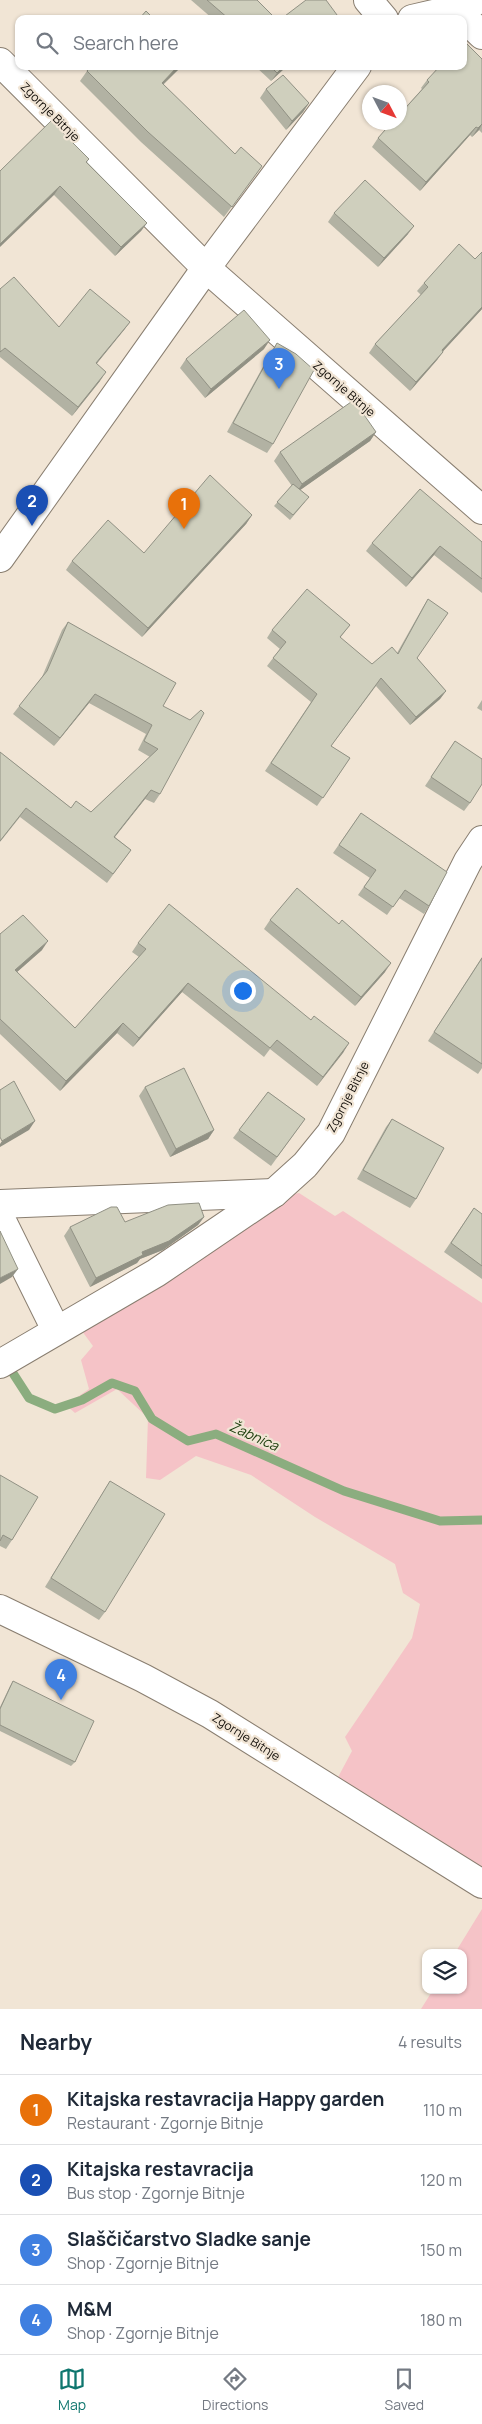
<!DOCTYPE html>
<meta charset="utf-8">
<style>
body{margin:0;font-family:Manrope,sans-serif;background:#f2f2f3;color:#1f2937}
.controls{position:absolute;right:15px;bottom:15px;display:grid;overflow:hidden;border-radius:10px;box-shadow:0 1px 4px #0004}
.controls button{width:45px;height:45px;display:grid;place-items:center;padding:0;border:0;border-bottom:1px solid #e0e1e3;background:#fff;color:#1f2937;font:25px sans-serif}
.compass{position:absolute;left:362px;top:85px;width:45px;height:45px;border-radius:50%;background:#fff;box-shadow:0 1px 4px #0004;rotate:131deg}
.you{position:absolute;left:242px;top:990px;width:18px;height:18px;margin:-12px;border:4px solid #fff;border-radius:50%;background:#1a73e8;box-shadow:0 0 0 8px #1a73e833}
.badge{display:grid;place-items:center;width:32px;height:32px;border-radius:50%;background:#0f766e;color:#fff;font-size:16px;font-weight:700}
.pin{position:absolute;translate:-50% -41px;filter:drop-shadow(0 1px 2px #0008)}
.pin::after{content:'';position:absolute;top:26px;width:18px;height:15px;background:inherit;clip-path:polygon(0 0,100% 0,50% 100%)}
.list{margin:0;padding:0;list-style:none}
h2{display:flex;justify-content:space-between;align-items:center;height:65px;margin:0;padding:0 20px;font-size:21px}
h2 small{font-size:16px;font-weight:400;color:#747a83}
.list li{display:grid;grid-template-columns:32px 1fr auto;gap:15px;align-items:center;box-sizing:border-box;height:70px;padding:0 20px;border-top:1px solid #e0e1e3}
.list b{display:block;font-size:19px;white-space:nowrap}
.list p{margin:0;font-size:16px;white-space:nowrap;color:#747a83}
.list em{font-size:16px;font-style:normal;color:#747a83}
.icon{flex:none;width:28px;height:28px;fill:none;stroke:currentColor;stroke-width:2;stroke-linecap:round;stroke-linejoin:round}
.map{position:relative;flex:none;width:482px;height:2009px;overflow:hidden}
.search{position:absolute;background:#fff;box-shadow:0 1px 4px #0004;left:15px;right:15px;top:15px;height:55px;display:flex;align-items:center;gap:12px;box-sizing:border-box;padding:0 18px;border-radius:10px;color:#747a83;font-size:19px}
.sheet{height:345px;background:#fff}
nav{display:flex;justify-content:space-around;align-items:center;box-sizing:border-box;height:70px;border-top:1px solid #e0e1e3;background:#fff;font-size:14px;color:#747a83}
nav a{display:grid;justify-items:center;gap:2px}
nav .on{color:#0f766e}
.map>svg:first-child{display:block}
</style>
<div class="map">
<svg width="482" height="2009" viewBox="0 0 482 2009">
<rect width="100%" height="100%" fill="#f1e5d5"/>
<!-- green -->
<g fill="#f5c3c7">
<polygon points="299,1193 335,1216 343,1211 482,1303 482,1872 336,1781 352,1751 345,1737 412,1638 420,1604 403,1593 395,1564 315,1517 251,1475 196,1456 160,1480 146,1478 148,1418 117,1389 75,1413 66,1405 89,1389 81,1360 93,1346 79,1327 289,1195"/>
<polygon points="482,1909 482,2009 421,2009 433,1990 463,1990 463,1953 455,1953"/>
</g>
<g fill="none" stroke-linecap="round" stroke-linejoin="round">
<!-- stream -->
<polyline stroke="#8bad7f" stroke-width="9" points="7,1364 29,1398 55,1409 82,1400 112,1383 135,1391 152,1419 188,1441 216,1434 344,1491 440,1521 482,1520"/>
<!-- minor casing -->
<g stroke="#897e70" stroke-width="30">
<g id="minor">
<polyline points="368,0 384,19"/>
<polyline points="455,9 482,35"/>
<polyline points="412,19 455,9 479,0"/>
<polyline points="0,62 206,268 357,66"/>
<polyline points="0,558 206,268 482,510"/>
<polyline points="0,1204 274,1193"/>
<polyline points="0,1217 56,1330"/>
<polyline points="0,1364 156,1273 274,1193 305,1165 331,1133 468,861 482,840"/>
<polyline points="0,1609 143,1678 210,1714 482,1884"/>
</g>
</g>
<!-- minor -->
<use href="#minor" stroke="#fff" stroke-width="28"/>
</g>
<!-- wall -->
<g fill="#b2b2a3">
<polygon points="191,0 257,0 276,19 213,19"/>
<polygon points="482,59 482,133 479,130 472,137 470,135 420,191 372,147 378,138 422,89 421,88 427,80"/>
<polygon points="91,66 182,66 163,85 235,154 262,166 224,217 141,142 80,81 87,71"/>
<polygon points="255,66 287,66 271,81"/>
<polygon points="266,89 309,103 303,112 286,130 260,98"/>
<polygon points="89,159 87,162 147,223 141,231 115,256 54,195 0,171"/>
<polygon points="334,213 408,234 378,267 328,222"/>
<polygon points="482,252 482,309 443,351 437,360 410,391 369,353 375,344 421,295 417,291 424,283 475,259"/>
<polygon points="0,289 59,327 130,322 124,330 96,364 100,381 72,416 0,357"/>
<polygon points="277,343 273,444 267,453 227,432 271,352"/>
<polygon points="264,349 205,398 180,368 186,359"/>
<polygon points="376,432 370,441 300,490 305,502 290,520 274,506 292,486 274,461 280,452"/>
<polygon points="252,515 246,524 142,637 66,570 72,561 144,553"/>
<polygon points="482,542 482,593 434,555 406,587 366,551 372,543"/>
<polygon points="428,599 417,658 446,691 440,699 410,725 376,686 331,746 350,758 317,806 265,771 311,702 267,666 280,649 267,638 272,630 350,625 340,638 372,664 397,653 423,607"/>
<polygon points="68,622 163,706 160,794 154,803 145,799 115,837 131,850 107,883 20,817 0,842 0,752 71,808 91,812 150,757 138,750 146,734 89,703 54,746 13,714 42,677 62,630"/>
<polygon points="482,700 482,711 477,708"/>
<polygon points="455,741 470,803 464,811 425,786"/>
<polygon points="361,813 429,906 424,914 399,898 387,915 358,895 370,878 333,853"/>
<polygon points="270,920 385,972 355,1006 264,929"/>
<polygon points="0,934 42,950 17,972 75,1028 139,957 132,952 138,943 311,1020 349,1043 317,1086 270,1049 264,1057 182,992 133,1047 117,1033 60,1091 0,1034"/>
<polygon points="482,957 482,1068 478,1074 428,1041"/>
<polygon points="145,1087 214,1130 208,1139 170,1157 139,1096"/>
<polygon points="268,1092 305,1119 271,1166 233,1138"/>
<polygon points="392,1119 416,1199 410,1208 357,1179 386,1127"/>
<polygon points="474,1208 482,1214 482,1279 444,1252"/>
<polygon points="204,1217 198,1225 163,1250 140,1259 137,1263 90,1287 64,1236 70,1227 125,1222"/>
<polygon points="0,1475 12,1540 6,1549 0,1546"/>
<polygon points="110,1481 105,1612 99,1620 45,1587"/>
<polygon points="13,1681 75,1762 71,1766 0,1731 0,1707 10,1686"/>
</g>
<!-- shaded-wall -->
<g fill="#919184">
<polygon points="178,66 182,66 154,93 162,83"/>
<polygon points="284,66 287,66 271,81 277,73"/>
<polygon points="309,103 303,112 286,130 292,121"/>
<polygon points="482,124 479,130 472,137 478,128"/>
<polygon points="476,127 470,135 420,191 426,182"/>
<polygon points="60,186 54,195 0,247 0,244"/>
<polygon points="147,223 141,231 115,256 121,247"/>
<polygon points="414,226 408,234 378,267 384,258"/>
<polygon points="482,307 482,309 436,359 442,350"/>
<polygon points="130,322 124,330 90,372 96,363"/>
<polygon points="270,340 264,349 205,398 211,389"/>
<polygon points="443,352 437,360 410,391 416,382"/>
<polygon points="106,372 100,381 72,416 78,407"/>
<polygon points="376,432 370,441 296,493 302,484"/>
<polygon points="252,515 246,524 142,637 148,628"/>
<polygon points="440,546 434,555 406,587 412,578"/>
<polygon points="446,691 440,699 410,725 416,717"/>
<polygon points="95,694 89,703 54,746 60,738"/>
<polygon points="151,790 145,799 108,845 114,837"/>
<polygon points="48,941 42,950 9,979 15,970"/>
<polygon points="391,963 385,972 355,1006 361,997"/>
<polygon points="188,983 182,992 133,1047 139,1038"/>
<polygon points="123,1023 117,1033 60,1091 66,1081"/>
<polygon points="349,1043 343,1053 317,1086 323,1077"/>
<polygon points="35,1121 29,1130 0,1147 0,1144 2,1141"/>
<polygon points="214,1130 208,1139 170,1157 176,1149"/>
<polygon points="204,1217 198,1225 163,1250 140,1259 137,1263 90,1287 96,1278"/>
<polygon points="18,1269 12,1277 0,1284 0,1278"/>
</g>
<!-- building -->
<g fill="#cfcfbd" stroke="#919184">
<polygon points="207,0 257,0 276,19 229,19"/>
<polygon points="306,0 326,0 340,19 281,19"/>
<polygon points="146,11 154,19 139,19"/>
<polygon points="465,42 482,59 482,124 478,128 476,127 426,182 378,138 392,122 400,122 400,114 429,82 427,80 440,66 463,66 463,44"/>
<polygon points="91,66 178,66 162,83 235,154 241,147 262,166 232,207 148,132 87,71"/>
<polygon points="270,66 284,66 277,73"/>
<polygon points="283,75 309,103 292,121 266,89"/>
<polygon points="51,121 89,159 86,162 147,223 121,247 60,186 0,244 0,171"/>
<polygon points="365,180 414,226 384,258 334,213"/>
<polygon points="459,244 475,259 482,252 482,307 442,350 443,352 416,382 375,344 428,287 424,283"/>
<polygon points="14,277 59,327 90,289 130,322 96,363 106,372 78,407 5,348 0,352 0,289"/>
<polygon points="244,310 270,340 211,389 186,359"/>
<polygon points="277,343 296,354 314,370 273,444 233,423"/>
<polygon points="351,402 360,409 376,432 302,484 280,452"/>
<polygon points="210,475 252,515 148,628 72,561 108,520 144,553"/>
<polygon points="293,484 309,497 293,515 277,502"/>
<polygon points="420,489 482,542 482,579 440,546 412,578 372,543"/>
<polygon points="307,589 350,625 340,637 372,664 392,647 398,654 428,599 448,613 417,658 446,691 416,717 381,678 331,746 350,758 323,798 271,763 317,694 273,658 286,642 272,630"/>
<polygon points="68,622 176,683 163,706 190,720 201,710 204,713 160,794 151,790 114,837 131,850 113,874 26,808 0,841 0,752 71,808 76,801 91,812 158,749 144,741 152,725 95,694 60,738 19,706 47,671"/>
<polygon points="455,741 482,759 482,784 470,803 431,777"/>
<polygon points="361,813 447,872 429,906 405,890 393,907 364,887 376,870 339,845"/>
<polygon points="297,888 339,924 342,920 391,963 361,997 270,920"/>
<polygon points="169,904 311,1020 314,1016 349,1043 323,1077 277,1040 270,1048 188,983 139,1038 123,1023 66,1081 0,1019 0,934 23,915 48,941 15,970 75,1028 146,949 138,943"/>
<polygon points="482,958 482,1064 434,1032"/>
<polygon points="184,1068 214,1130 176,1149 145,1087"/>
<polygon points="14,1081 35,1121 2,1141 0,1137 0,1090"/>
<polygon points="268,1092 305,1119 277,1157 239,1130"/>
<polygon points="392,1119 444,1148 416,1199 363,1170"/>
<polygon points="199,1203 204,1217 169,1241 142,1252 143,1255 96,1278 70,1227 111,1207 117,1207 125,1222 168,1205"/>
<polygon points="474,1208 482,1214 482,1266 451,1243"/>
<polygon points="0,1231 18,1269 0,1278"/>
<polygon points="0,1475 38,1497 12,1540 3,1535 0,1541"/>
<polygon points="110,1481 165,1514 105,1612 51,1578"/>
<polygon points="13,1681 94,1721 75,1762 0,1725 0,1709"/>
</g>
<g text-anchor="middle" stroke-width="4.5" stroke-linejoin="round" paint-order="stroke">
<!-- street labels -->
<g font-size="12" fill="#110d08" stroke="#f1e5d5">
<text transform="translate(50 112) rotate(45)" y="4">Zgornje Bitnje</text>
<text transform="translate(344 389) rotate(41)" y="4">Zgornje Bitnje</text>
<text transform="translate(348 1097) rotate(-63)" y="4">Zgornje Bitnje</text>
<text transform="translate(246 1737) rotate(32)" y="4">Zgornje Bitnje</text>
</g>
<!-- water labels -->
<g font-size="14" font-style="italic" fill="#183a09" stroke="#f1e5d5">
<text transform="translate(254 1436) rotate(24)" y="5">Žabnica</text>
</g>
</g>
</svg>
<div class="controls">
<button><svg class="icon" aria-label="layers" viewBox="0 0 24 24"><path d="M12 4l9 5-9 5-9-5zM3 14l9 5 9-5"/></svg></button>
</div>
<svg class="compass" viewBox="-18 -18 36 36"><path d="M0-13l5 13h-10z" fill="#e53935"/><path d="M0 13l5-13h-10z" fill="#747a83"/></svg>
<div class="you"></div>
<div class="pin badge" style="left:184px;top:529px;background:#e8710a">1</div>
<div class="pin badge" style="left:32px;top:526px;background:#1a4fb4">2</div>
<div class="pin badge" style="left:279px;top:389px;background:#3f7fe0">3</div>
<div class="pin badge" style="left:61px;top:1700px;background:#3f7fe0">4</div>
<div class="search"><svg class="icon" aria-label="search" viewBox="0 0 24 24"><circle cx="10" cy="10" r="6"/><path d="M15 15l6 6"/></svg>Search here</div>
</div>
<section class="sheet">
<h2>Nearby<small>4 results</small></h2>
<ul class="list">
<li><span class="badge" style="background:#e8710a">1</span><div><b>Kitajska restavracija Happy garden</b><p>Restaurant · Zgornje Bitnje</p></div><em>110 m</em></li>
<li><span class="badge" style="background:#1a4fb4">2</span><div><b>Kitajska restavracija</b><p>Bus stop · Zgornje Bitnje</p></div><em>120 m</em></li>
<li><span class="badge" style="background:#3f7fe0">3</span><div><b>Slaščičarstvo Sladke sanje</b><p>Shop · Zgornje Bitnje</p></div><em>150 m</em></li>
<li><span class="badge" style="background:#3f7fe0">4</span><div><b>M&amp;M</b><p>Shop · Zgornje Bitnje</p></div><em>180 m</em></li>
</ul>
</section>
<nav>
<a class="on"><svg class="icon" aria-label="map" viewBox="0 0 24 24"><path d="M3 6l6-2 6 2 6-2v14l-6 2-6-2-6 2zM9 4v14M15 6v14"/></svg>Map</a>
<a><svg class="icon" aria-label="directions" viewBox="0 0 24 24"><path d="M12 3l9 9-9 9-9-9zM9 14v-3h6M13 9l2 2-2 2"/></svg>Directions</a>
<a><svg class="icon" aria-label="saved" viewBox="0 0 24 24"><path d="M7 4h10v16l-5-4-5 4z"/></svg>Saved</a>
</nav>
